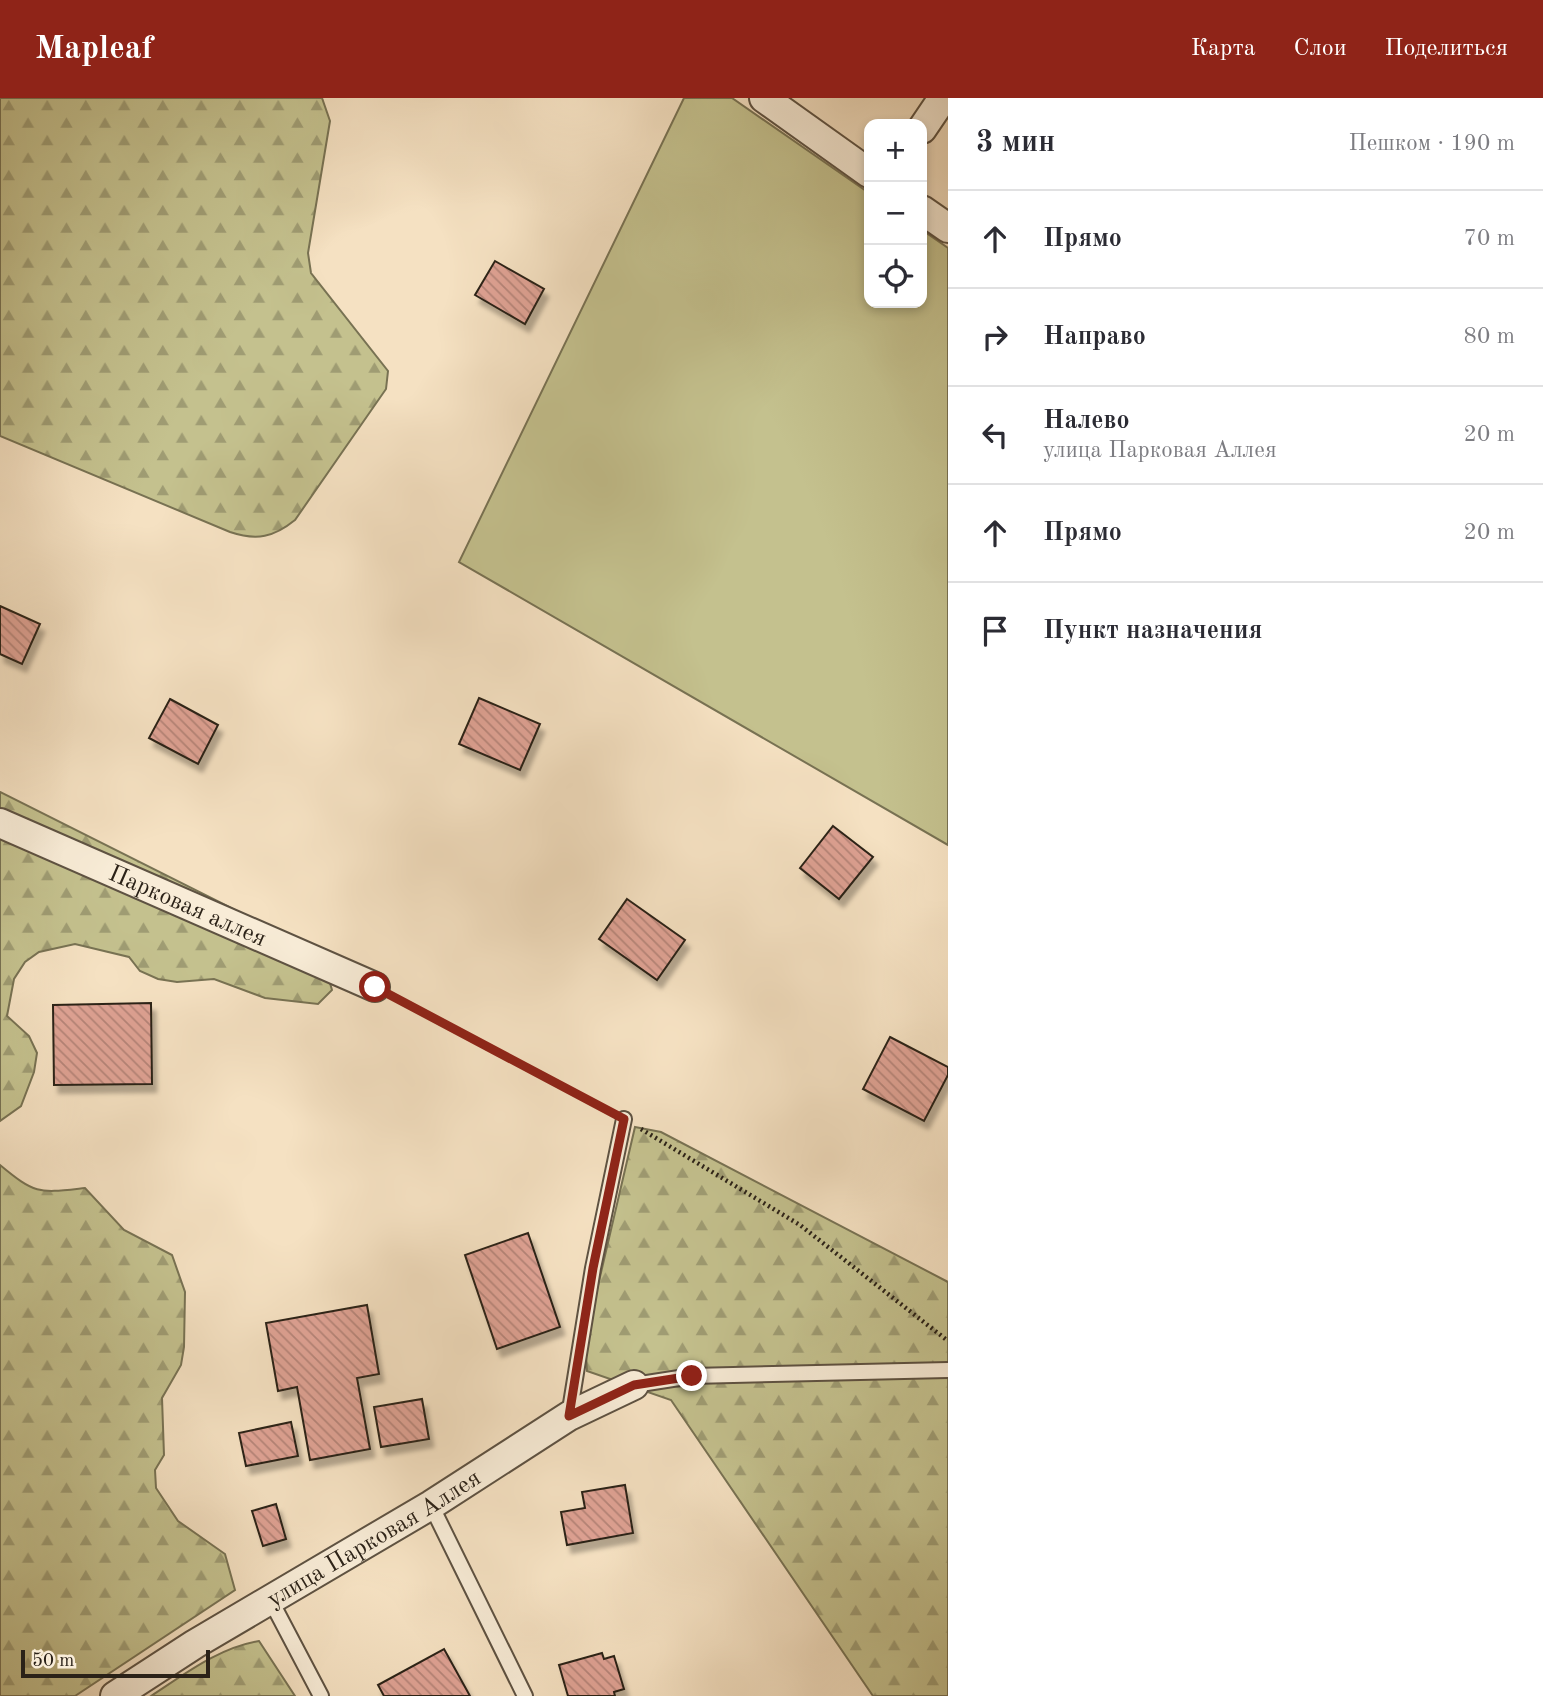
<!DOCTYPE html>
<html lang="ru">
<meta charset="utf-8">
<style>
body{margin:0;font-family:"Old Standard TT",serif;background:#f7f7f7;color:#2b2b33}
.controls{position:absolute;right:21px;top:21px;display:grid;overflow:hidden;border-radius:14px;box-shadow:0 4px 10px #0003}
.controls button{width:63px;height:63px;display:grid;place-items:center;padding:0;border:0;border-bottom:2px solid #e1e1e2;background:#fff;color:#2b2b33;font:35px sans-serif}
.scale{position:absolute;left:21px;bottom:18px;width:189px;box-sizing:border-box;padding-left:7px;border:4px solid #2b2218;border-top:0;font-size:19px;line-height:24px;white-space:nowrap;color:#2b2218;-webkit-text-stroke:5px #f8ecd7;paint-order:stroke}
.stop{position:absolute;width:21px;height:21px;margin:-16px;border:5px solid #8f2418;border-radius:50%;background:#fff}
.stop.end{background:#8f2418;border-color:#fff;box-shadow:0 2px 7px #0008}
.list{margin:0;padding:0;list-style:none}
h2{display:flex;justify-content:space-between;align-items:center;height:91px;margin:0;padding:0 28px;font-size:30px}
h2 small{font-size:23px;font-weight:400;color:#7c7c81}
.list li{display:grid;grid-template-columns:46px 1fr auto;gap:21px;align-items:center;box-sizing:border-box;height:98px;padding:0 28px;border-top:2px solid #e1e1e2}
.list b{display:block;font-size:26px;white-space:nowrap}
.list p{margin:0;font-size:23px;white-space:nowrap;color:#7c7c81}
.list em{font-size:23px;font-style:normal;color:#7c7c81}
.icon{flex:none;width:38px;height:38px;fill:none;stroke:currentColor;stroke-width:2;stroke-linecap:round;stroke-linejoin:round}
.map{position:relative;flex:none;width:948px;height:1598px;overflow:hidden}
header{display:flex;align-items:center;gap:42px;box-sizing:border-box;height:98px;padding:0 35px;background:#8f2418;color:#fff}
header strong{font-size:33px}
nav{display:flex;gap:38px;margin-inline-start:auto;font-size:24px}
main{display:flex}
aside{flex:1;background:#fff}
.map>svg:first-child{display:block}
</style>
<header>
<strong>Mapleaf</strong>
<nav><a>Карта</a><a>Слои</a><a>Поделиться</a></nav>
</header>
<main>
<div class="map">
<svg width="948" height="1598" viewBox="0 0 948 1598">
<defs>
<pattern id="forest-firs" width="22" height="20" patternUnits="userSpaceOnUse" patternTransform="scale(1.75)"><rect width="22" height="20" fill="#c4c18e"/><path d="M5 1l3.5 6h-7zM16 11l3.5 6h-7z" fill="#9f9c73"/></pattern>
<pattern id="building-back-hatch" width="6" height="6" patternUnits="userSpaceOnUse" patternTransform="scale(1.75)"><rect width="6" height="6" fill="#dfa294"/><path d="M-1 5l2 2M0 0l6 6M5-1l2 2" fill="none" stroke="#b58478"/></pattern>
<filter id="shadow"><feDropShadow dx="4.5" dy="8" stdDeviation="2" flood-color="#0004"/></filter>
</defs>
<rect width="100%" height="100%" fill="#f5e1c2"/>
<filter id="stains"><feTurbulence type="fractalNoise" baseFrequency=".00286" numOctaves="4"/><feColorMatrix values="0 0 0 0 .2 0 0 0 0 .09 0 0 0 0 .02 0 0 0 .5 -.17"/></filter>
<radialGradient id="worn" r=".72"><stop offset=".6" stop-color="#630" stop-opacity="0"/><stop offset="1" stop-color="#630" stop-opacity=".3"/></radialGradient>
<!-- forest -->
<g fill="url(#forest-firs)" stroke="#787253" stroke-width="2">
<path d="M 0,0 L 322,0 L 330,23 L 308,155 L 311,175 L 388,273 L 386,291 L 295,422 C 274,439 257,443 230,434 L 0,338 Z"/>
<polygon points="0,694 321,855 332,892 318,906 265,900 214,881 177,884 158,881 140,873 129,859 75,846 39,854 25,864 14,881 7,918 29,938 37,955 34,974 21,1008 0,1023"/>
<polygon points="635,1029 661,1034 948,1184 948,1598 873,1598 671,1302 587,1273 585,1243"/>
<path d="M 0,1067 C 36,1097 39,1095 85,1090 L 124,1132 L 172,1157 L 185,1194 L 184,1249 L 181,1267 L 162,1300 L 164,1357 L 155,1372 L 156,1390 L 178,1423 L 225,1456 L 235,1492 L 75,1598 L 0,1598 Z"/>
<path d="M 259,1543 L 295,1598 L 151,1598 C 185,1576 218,1550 259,1543 Z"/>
</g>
<!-- pitch -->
<polygon fill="#c4c18e" stroke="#787253" stroke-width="2" points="684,0 732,0 869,95 869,205 922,205 922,132 948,150 948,747 459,464"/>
<!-- building -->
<g fill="url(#building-back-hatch)" stroke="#2b2218" stroke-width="2" filter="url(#shadow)">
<polygon points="495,163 544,191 525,226 475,197"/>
<polygon points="0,508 40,526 22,566 0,556"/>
<polygon points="479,600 540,626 520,672 459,646"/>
<polygon points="170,601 218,627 198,666 149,640"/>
<polygon points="833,728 873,759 839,801 800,770"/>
<polygon points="627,801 685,842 657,882 599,841"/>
<polygon points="151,905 152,986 54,987 53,907"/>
<polygon points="890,939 948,969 948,977 924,1023 863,991"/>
<polygon points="528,1135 560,1229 497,1251 465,1157"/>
<polygon points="367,1207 379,1276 357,1280 370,1351 310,1362 297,1289 278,1293 266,1225"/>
<polygon points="422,1301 429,1341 381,1349 374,1309"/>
<polygon points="291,1324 298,1358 246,1368 239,1335"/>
<polygon points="625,1387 633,1435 567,1447 561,1414 585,1410 582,1394"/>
<polygon points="276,1406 286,1441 263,1448 252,1413"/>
<polygon points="444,1551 470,1598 384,1598 378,1587"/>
<polygon points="602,1555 604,1561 614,1558 624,1591 614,1594 615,1598 568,1598 559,1567"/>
</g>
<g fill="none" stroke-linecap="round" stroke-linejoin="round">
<!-- service casing -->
<g stroke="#5e5242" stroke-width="18">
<g id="service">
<polyline points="634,1287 692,1278 948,1272"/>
<polyline points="569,1318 593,1170 624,1021"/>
<polyline points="431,1407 525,1598"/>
<polyline points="270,1501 321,1598"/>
</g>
</g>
<!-- minor casing -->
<g stroke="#5e5242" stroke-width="32">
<g id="minor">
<polyline points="764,0 869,75"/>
<polyline points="922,31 943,0"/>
<polyline points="922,112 948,130"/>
<path id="s1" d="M 0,725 L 375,889"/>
<path id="s2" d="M 115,1598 L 195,1546 L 431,1407 L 569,1318 L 634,1287"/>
</g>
</g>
<!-- path -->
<g stroke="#2b2218" stroke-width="4.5" stroke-dasharray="2 3.5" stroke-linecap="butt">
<polyline points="397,901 609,1013"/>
<polyline points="641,1031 800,1127 948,1243"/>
</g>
<!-- service -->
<use href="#service" stroke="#f8ecd7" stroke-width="14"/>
<!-- minor -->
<use href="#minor" stroke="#f8ecd7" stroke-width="28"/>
</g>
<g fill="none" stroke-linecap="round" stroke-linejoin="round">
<!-- route -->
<polyline stroke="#8f2418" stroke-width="9" points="375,889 624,1021 593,1170 569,1318 634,1287 692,1278"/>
</g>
<g text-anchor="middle" stroke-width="7" stroke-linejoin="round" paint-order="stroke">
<!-- street labels -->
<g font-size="24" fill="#2b2218" stroke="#f8ecd7">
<text dy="8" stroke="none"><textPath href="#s1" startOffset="205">Парковая аллея</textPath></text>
<text dy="8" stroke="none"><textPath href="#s2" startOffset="303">улица Парковая Аллея</textPath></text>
</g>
</g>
<rect width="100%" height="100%" filter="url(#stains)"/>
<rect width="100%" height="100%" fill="url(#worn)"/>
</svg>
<div class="controls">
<button>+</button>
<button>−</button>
<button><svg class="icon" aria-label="locate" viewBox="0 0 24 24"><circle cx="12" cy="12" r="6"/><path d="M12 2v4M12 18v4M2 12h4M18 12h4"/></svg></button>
</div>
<div class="scale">50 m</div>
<div class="stop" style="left:375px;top:889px"></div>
<div class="stop end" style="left:692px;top:1278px"></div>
</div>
<aside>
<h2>3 мин<small>Пешком · 190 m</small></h2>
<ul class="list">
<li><svg class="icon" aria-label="ahead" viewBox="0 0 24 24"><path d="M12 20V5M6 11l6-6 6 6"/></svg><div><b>Прямо</b></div><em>70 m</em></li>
<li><svg class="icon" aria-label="right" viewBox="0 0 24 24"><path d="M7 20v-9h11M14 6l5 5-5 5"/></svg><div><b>Направо</b></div><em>80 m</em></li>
<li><svg class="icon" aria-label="left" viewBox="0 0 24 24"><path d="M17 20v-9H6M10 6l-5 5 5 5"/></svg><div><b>Налево</b><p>улица Парковая Аллея</p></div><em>20 m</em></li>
<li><svg class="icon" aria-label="ahead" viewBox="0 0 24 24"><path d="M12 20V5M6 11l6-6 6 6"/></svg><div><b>Прямо</b></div><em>20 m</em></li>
<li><svg class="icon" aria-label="arrive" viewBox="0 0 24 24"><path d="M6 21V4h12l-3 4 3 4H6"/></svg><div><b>Пункт назначения</b></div></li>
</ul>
</aside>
</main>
